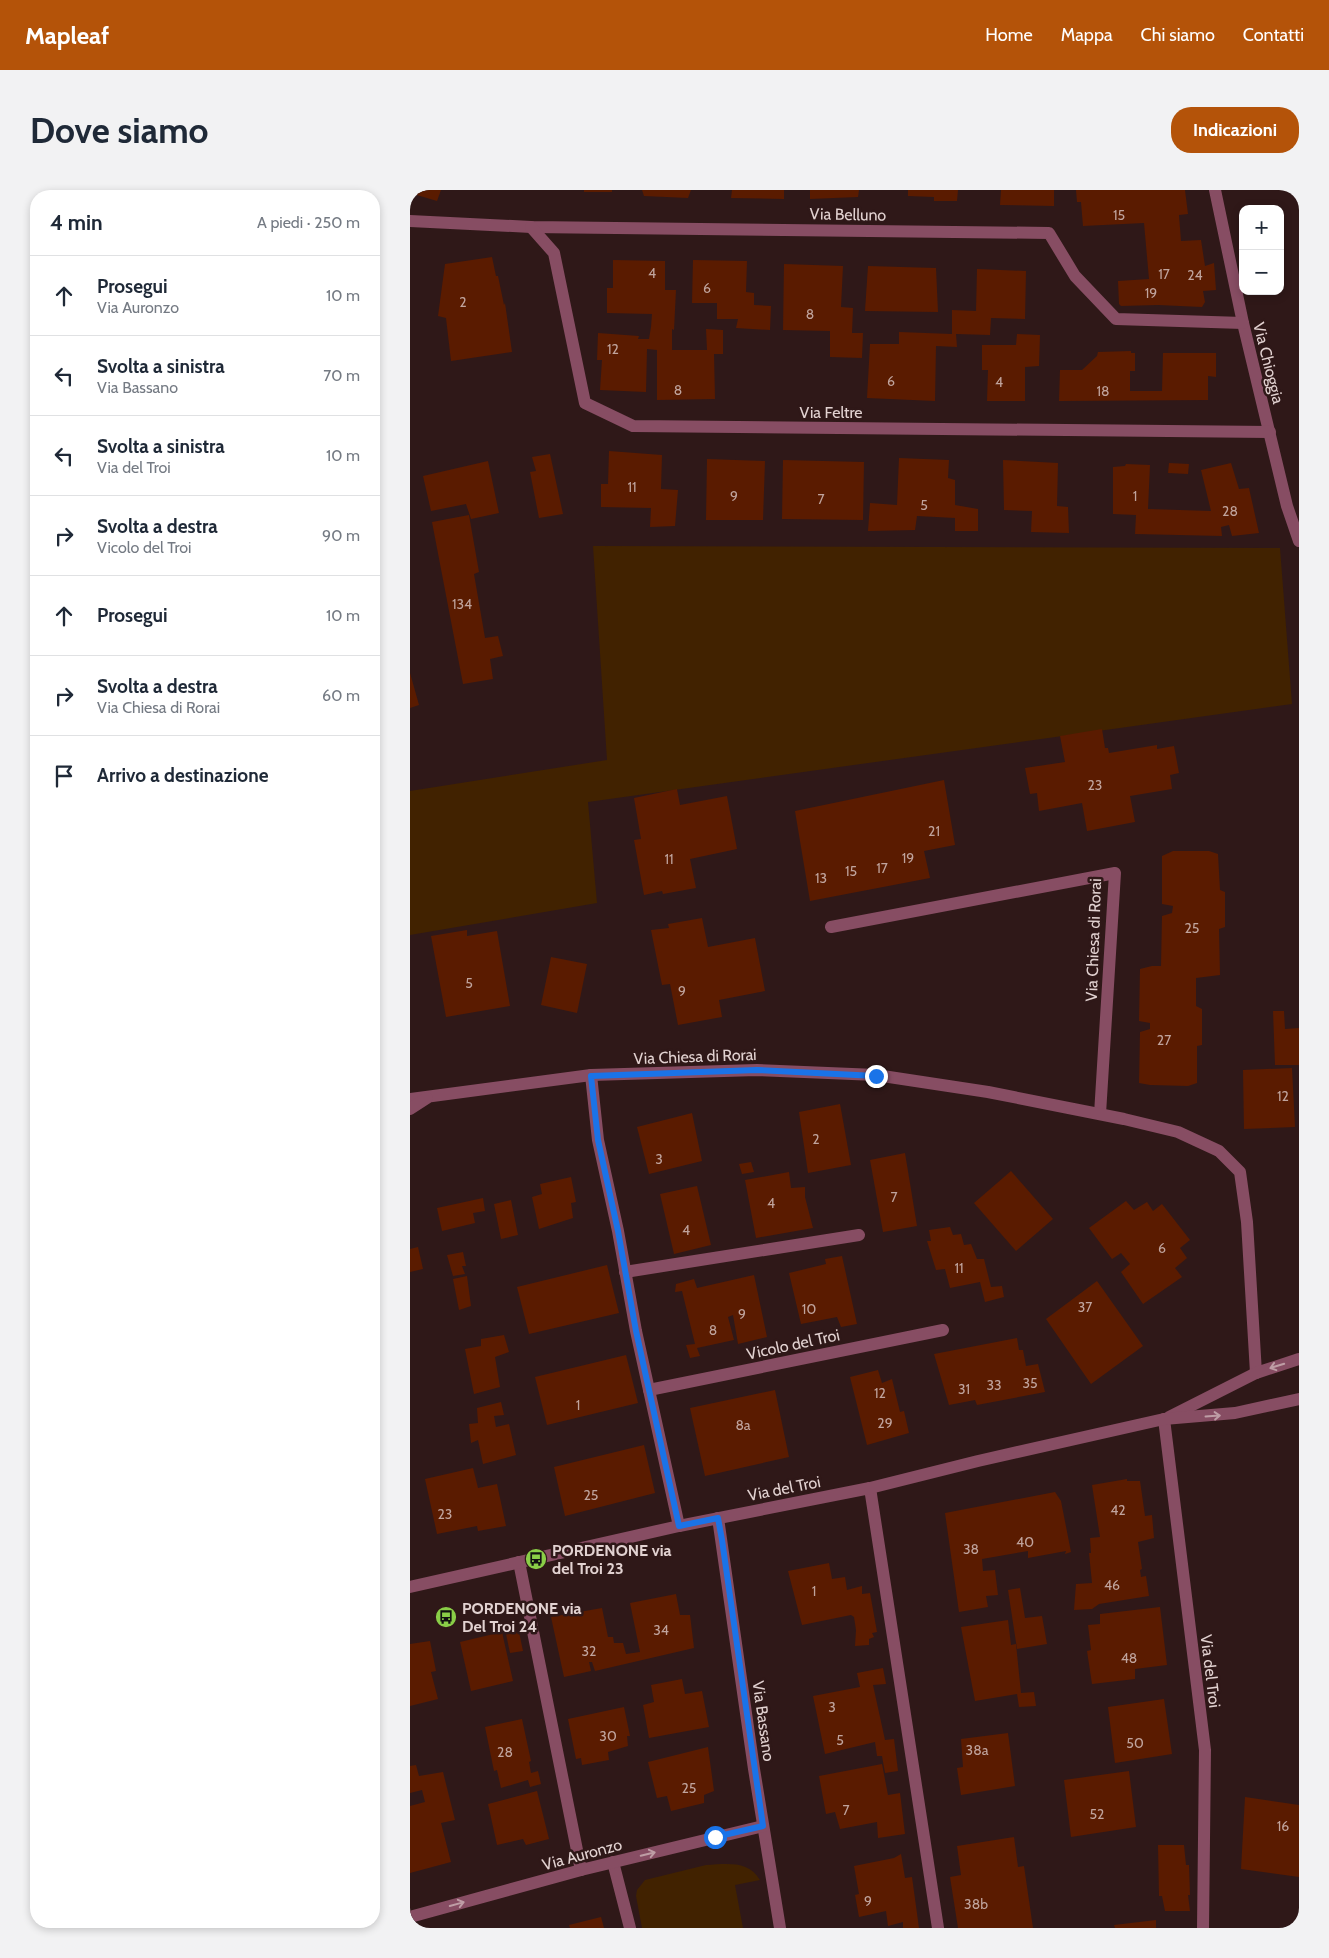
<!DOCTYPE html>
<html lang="it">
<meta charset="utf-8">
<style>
body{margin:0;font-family:Cabin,sans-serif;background:#f2f2f3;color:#1f2937}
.controls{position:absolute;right:15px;top:15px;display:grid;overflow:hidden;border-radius:10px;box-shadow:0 2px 8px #0003}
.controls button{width:45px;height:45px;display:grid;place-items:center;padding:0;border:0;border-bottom:1px solid #e0e1e3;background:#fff;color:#1f2937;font:25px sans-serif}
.stop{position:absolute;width:15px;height:15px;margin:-11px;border:4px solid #1a73e8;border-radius:50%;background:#fff}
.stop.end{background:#1a73e8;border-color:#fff;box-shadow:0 1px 5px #0008}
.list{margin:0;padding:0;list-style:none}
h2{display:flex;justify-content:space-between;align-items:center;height:65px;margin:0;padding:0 20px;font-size:21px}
h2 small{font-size:16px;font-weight:400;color:#747a83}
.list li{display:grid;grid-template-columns:32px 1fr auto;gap:15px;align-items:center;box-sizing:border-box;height:80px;padding:0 20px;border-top:1px solid #e0e1e3}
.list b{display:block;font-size:19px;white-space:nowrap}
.list p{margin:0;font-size:16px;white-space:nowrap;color:#747a83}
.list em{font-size:16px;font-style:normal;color:#747a83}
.icon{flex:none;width:28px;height:28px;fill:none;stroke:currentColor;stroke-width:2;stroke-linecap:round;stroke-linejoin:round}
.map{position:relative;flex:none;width:889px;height:1738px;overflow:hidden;border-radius:20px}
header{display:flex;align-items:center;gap:30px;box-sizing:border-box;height:70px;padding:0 25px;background:#b45309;color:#fff}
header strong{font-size:24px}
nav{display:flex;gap:28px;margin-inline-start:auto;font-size:18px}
.intro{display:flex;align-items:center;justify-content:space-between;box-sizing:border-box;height:120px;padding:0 30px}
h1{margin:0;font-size:35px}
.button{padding:12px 22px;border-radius:20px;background:#b45309;color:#fff;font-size:18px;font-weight:700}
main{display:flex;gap:30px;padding:0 30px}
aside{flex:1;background:#fff;border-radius:20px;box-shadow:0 2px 8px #0003}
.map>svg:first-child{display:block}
</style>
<header>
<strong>Mapleaf</strong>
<nav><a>Home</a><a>Mappa</a><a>Chi siamo</a><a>Contatti</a></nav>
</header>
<div class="intro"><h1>Dove siamo</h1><a class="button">Indicazioni</a></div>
<main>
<aside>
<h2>4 min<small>A piedi · 250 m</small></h2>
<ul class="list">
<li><svg class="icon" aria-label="ahead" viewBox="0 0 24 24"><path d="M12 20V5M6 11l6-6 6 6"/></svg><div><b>Prosegui</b><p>Via Auronzo</p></div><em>10 m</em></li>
<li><svg class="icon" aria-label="left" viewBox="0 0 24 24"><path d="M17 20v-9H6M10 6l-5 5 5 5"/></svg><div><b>Svolta a sinistra</b><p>Via Bassano</p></div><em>70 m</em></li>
<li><svg class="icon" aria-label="left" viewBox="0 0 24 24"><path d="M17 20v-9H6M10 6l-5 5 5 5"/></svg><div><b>Svolta a sinistra</b><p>Via del Troi</p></div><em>10 m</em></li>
<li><svg class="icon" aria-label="right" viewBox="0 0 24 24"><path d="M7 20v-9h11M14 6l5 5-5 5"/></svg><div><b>Svolta a destra</b><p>Vicolo del Troi</p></div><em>90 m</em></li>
<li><svg class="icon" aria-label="ahead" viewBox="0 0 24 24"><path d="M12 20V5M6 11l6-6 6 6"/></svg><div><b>Prosegui</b></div><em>10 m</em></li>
<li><svg class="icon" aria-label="right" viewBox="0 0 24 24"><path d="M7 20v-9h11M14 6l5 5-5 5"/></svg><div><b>Svolta a destra</b><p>Via Chiesa di Rorai</p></div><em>60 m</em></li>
<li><svg class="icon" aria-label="arrive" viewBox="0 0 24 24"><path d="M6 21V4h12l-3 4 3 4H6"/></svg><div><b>Arrivo a destinazione</b></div></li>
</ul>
</aside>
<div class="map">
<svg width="889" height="1738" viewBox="0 0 889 1738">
<rect width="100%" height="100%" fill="#2f1818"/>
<!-- green -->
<g fill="#412200">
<polygon points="183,356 870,358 882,514 178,612 187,713 0,745 0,601 197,570"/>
<path d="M 296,1675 C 317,1674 338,1670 350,1690 L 325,1695 L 333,1738 L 232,1738 L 226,1706 L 227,1700 L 235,1690 Z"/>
</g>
<!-- building -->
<g fill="#5a1b00">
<polygon points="0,0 31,0 27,11 0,3"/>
<rect x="174" y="0" width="28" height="2"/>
<polygon points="232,0 281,0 278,8 234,6"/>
<polygon points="322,0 374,0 374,9 321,8"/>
<polygon points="400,0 449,0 448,7 400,9"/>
<polygon points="498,0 548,0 547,11 524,11 524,7 498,6"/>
<polygon points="591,0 644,0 644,16 590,15"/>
<polygon points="666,0 775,0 778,24 769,25 771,51 791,50 795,76 804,73 806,100 793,101 795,112 792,117 748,115 711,116 709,114 708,91 739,89 734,33 673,36 671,12 667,12"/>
<polygon points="82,67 86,86 88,86 94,115 95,113 102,162 41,171 36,128 28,126 35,74"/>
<polygon points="203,70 255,71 255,100 266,100 264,140 262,139 262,160 297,160 296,139 313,140 313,164 304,164 305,209 247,210 247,160 237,159 236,202 190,200 192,170 187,170 188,143 229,146 228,149 239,149 241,137 242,124 197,123 197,98 203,98"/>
<polygon points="283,70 337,71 336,102 344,103 344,115 361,116 360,140 326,138 328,129 307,129 307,113 282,113"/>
<polygon points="374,74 433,76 431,117 443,118 442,143 453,143 452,168 420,167 420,141 373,140"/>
<polygon points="458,76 526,78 528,122 455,121"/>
<polygon points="567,79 616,81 615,129 581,128 580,145 546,144 547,157 526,156 525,211 457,208 460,154 489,154 489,142 542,144 542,120 566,121"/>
<polygon points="607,144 630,145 629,176 615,177 615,211 577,211 578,180 572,180 572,155 606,155"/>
<polygon points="721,161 721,163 725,163 725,181 720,181 720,201 752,201 753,163 806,163 806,187 798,186 798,210 649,211 650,180 672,180 687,166 688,162"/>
<polygon points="199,261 252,265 251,299 268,300 265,336 240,337 241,318 191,317 191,294 198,294"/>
<polygon points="140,264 153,324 129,328 120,282 126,281 122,267"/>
<polygon points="489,268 539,270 538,288 545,290 545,315 568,319 568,341 545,341 545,328 507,326 505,340 458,341 460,313 487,315"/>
<polygon points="297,269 355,271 353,330 296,330"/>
<polygon points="373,270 454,272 453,330 372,329"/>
<polygon points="593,270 648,273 647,316 658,317 659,343 621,342 622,321 594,320"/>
<polygon points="78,271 89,323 61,329 56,314 21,321 13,286"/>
<polygon points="759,273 779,274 778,284 758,283"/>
<polygon points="821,273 829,299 839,298 849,343 822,346 819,335 811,337 812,346 725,344 726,325 703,324 703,277 715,276 716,274 740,275 738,319 801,321 791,280"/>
<polygon points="59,325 69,382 64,384 75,448 88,446 93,466 80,469 83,489 53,494 22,332"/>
<polygon points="0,483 9,515 0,518"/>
<polygon points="692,539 695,558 698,558 699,563 747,555 747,559 764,556 769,583 760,585 762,599 720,606 725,632 677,641 672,613 629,621 627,603 620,604 615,578 655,572 650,546"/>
<polygon points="534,590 545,655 514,661 520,688 400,711 385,621"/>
<polygon points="267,599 270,615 317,606 327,659 280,669 286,698 253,704 252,701 234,705 224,650 231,649 224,608"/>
<polygon points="763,661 799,661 808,664 810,700 815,702 815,737 809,739 810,785 786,788 786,816 792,819 792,855 787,856 787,893 778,896 740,895 729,893 730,842 740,839 740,833 729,831 730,779 742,776 751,776 752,726 762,723 763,716 752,714 752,666"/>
<polygon points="292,728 298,757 345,748 355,801 309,810 312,827 268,835 260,794 252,795 241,740 259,738 258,734"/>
<polygon points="57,740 57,746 87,741 100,816 36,827 21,746"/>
<polygon points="141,767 177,774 167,823 131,815"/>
<polygon points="863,821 874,821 875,839 889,838 889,875 865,875"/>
<polygon points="882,878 885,937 834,939 833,880"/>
<polygon points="430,914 441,975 398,983 389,922"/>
<polygon points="282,923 292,971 239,984 227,937"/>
<polygon points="495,963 507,1036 473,1042 460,970"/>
<polygon points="341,972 344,982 332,984 329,974"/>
<polygon points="601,981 643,1029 606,1061 564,1013"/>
<polygon points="379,982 381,998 395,997 395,1007 403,1038 346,1048 335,990"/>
<polygon points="161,987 166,1012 161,1013 163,1028 129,1039 122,1007 132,1004 130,994"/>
<polygon points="287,996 301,1055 264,1064 250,1004"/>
<polygon points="73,1008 75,1021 63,1023 65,1033 32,1041 27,1018"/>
<polygon points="101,1010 108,1045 91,1049 84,1014"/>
<polygon points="716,1011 724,1020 737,1012 743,1021 752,1014 780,1050 770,1058 777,1068 765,1078 772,1087 733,1114 711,1082 720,1074 711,1063 702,1069 679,1038"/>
<polygon points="540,1037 543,1045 551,1044 554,1055 561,1054 567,1069 574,1069 581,1097 592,1096 594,1107 575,1112 570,1092 540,1098 535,1079 526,1080 517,1051 521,1051 519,1040"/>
<polygon points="8,1057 13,1079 0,1082 0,1059"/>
<polygon points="53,1062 56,1076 52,1076 55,1084 43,1086 37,1065"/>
<polygon points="432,1066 447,1134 431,1137 427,1127 391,1134 379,1083 416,1074 415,1069"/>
<polygon points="197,1075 209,1123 119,1144 107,1097"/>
<polygon points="344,1085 357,1147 328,1154 323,1125 318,1127 324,1150 287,1158 290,1166 280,1168 276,1155 285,1154 272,1101 265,1102 266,1094 284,1089 287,1098"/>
<polygon points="57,1086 61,1116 49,1120 43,1089"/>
<polygon points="687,1091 733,1156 681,1194 636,1129"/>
<polygon points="94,1145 99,1162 85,1167 90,1197 64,1204 55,1159 71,1156 71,1149"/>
<polygon points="607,1148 609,1160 613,1160 616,1176 628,1174 635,1202 567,1215 565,1210 539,1215 524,1164"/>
<polygon points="216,1165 228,1213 137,1235 125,1187"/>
<polygon points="468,1180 472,1193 482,1189 490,1222 494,1221 499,1243 457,1255 440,1187"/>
<polygon points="365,1200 379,1267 295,1286 280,1218"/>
<polygon points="91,1212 94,1225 84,1226 86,1237 99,1234 106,1265 73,1274 68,1250 61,1253 59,1234 68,1233 67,1218"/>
<polygon points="234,1255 245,1303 155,1326 144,1277"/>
<polygon points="63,1278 68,1298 87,1294 96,1336 68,1341 67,1336 27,1344 15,1289"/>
<polygon points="717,1289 717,1291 730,1291 735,1326 742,1325 744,1348 728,1352 732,1379 730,1380 731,1387 736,1386 739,1406 689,1414 682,1419 664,1420 666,1394 682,1393 679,1363 681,1363 680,1348 690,1347 682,1295"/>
<polygon points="645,1302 651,1311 661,1362 655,1364 656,1361 618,1368 618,1361 572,1369 573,1381 585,1380 588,1405 576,1406 578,1417 549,1422 535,1323"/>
<polygon points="419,1373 422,1389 435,1387 437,1400 452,1396 452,1404 460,1403 467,1442 462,1443 464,1447 459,1449 459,1455 445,1456 446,1440 444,1427 441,1425 392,1435 378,1381"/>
<polygon points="610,1398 615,1428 632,1426 637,1454 607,1459 598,1400"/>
<polygon points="266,1404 270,1425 280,1425 284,1458 185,1481 182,1472 179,1472 181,1481 154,1487 141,1427 192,1418 198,1447 203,1447 204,1453 213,1453 216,1464 230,1462 220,1413"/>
<polygon points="750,1417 757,1475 725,1479 725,1489 682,1494 677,1461 681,1460 678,1435 690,1434 690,1424"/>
<polygon points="598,1430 601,1455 606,1454 611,1503 624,1502 626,1516 609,1517 607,1504 565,1511 551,1437"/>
<polygon points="92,1442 103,1491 61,1501 50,1452"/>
<polygon points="109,1442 113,1461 100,1463 96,1444"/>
<polygon points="20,1451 26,1481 21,1482 28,1509 0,1516 0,1454"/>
<polygon points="473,1478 476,1494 463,1495 475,1550 484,1549 488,1581 475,1583 472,1566 467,1566 465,1552 415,1564 403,1506 450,1497 447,1483"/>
<polygon points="272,1489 275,1504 292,1501 299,1537 239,1548 233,1515 244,1512 241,1495"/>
<polygon points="754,1509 762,1564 705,1573 698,1517"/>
<polygon points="214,1517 220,1546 217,1546 218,1556 198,1562 199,1570 172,1575 171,1568 166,1569 158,1529"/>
<polygon points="112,1529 121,1571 119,1572 121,1583 128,1581 131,1594 120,1597 118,1590 91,1598 87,1580 84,1581 75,1537"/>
<polygon points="598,1543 605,1596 551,1605 547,1578 553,1577 551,1549"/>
<polygon points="298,1557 304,1601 294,1605 294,1613 261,1621 257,1606 247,1608 238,1572"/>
<polygon points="472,1574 478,1605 490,1603 495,1644 468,1648 467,1632 430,1639 425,1622 416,1624 409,1586"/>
<polygon points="6,1575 9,1586 33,1582 45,1630 31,1633 41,1672 0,1683 0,1616 15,1612 12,1600 0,1603 0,1576"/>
<polygon points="719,1581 726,1637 661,1647 654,1590"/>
<polygon points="127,1601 139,1649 116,1655 113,1649 87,1655 78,1614"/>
<polygon points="835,1607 889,1615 889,1687 831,1679"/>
<polygon points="604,1647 608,1677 614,1676 623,1738 548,1738 540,1687 551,1685 547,1656"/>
<polygon points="748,1655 774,1655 776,1675 779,1675 780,1705 778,1705 780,1721 755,1721 752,1706 749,1706"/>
<polygon points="491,1664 495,1688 502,1687 509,1738 493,1738 493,1732 478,1736 476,1721 449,1727 445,1705 449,1704 444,1676 484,1668"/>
<polygon points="191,1727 194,1738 160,1738 159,1735"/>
<polygon points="746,1730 746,1738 705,1738 704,1735"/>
</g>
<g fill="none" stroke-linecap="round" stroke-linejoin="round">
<!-- minor -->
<g stroke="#874d63" stroke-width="12">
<polyline points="805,0 833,133 877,316 889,351"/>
<polyline points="0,31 121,37 639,43 665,86 706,129 833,133"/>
<polyline points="121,37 144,63 175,213 223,236 860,242"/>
<polyline points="421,737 705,683 690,924"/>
<polyline points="181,885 188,950 208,1041 226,1141 269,1336"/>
<polyline points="0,909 181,885 347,880 466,885 578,902 714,929 768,942 809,961 830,982 837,1032 846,1183"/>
<polyline points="0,919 17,908"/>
<polyline points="215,1082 449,1045"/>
<polyline points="239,1200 533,1140"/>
<polyline points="759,1227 846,1183 889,1169"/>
<polyline points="754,1229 795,1560 793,1738"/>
<polyline points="460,1298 528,1738"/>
<polyline points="308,1328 344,1579 370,1738"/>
<polyline points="109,1372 171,1680"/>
<polyline points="0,1397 269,1336 460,1298 568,1271 754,1229 825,1223 889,1209"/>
<polyline points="203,1672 220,1738"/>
<polyline points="0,1727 171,1680 353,1636"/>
</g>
</g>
<!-- one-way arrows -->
<defs><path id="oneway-shaft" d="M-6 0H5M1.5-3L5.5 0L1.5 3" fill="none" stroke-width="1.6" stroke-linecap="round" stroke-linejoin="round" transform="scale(1.25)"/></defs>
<g stroke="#be9da5">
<use href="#oneway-shaft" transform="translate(867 1176) rotate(163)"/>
<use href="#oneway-shaft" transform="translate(803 1226) rotate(-4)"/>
<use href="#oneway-shaft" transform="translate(238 1664) rotate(-14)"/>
<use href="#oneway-shaft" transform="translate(47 1714) rotate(-15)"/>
</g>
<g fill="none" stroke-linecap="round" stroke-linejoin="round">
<!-- route -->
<polyline stroke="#1a73e8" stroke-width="6" points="305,1647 353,1636 312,1350 308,1328 269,1336 226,1141 208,1041 188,950 181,886 347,880 466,886"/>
</g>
<!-- icons -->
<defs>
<g id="bus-disc" transform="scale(1.125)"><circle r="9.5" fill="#8ace47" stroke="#2f1818"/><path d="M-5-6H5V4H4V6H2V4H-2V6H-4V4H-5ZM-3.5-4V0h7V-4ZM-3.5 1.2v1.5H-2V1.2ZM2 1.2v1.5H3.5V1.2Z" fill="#111"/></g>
</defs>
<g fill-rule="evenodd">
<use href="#bus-disc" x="126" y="1369"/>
<use href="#bus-disc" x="36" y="1427"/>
</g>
<g text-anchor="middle" stroke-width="5" stroke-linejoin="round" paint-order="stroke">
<!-- number labels -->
<g font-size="14" fill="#c0a49d">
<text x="709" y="30">15</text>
<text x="242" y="88">4</text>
<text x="754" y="89">17</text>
<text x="785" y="90">24</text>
<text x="297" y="103">6</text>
<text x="741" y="108">19</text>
<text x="53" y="117">2</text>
<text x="400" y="129">8</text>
<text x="203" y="164">12</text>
<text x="481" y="196">6</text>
<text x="589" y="197">4</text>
<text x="268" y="205">8</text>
<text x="693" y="206">18</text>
<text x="222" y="302">11</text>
<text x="324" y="311">9</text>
<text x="725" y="311">1</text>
<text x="411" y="314">7</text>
<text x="514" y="320">5</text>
<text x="820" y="326">28</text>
<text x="52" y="419">134</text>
<text x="685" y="600">23</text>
<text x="524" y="646">21</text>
<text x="498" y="673">19</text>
<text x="259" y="674">11</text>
<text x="472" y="683">17</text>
<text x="441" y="686">15</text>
<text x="411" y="693">13</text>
<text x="782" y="743">25</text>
<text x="59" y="798">5</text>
<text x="272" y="806">9</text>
<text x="754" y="855">27</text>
<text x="873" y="911">12</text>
<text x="406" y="954">2</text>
<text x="249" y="974">3</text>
<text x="484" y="1012">7</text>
<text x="361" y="1018">4</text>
<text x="276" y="1045">4</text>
<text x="752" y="1063">6</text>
<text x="549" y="1083">11</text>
<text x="675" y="1122">37</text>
<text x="399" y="1124">10</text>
<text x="332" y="1129">9</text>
<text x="303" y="1145">8</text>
<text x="620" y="1198">35</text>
<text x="584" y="1200">33</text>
<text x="554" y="1204">31</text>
<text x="470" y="1208">12</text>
<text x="168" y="1220">1</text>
<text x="475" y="1238">29</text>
<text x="333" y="1240">8a</text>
<text x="181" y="1310">25</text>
<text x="708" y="1325">42</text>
<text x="35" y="1329">23</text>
<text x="615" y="1357">40</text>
<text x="561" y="1364">38</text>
<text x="702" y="1400">46</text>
<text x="404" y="1406">1</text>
<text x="251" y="1445">34</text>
<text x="179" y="1466">32</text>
<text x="719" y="1473">48</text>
<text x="422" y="1522">3</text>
<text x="198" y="1551">30</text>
<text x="430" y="1555">5</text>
<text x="725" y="1558">50</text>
<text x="567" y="1565">38a</text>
<text x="95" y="1567">28</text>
<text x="279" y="1603">25</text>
<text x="436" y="1625">7</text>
<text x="687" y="1629">52</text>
<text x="873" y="1641">16</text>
<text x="458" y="1716">9</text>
<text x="566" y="1719">38b</text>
</g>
<!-- street labels -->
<g font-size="16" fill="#e2d2d1" stroke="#2f1818">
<text transform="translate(438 24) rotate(1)" y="6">Via Belluno</text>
<text transform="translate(859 173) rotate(76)" y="6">Via Chioggia</text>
<text x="421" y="228">Via Feltre</text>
<text transform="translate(683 750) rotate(-88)" y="6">Via Chiesa di Rorai</text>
<text transform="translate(285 866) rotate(-2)" y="6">Via Chiesa di Rorai</text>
<text transform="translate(383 1154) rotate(-12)" y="6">Vicolo del Troi</text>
<text transform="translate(374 1298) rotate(-11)" y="6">Via del Troi</text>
<text transform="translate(801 1481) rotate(83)" y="6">Via del Troi</text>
<text transform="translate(354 1531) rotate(82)" y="6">Via Bassano</text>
<text transform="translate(172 1664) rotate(-15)" y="6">Via Auronzo</text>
</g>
<!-- poi labels -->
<g font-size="16" font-weight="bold" fill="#e2d2d1" stroke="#2f1818" text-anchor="start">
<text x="142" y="1366">PORDENONE via<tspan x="142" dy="18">del Troi 23</tspan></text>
<text x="52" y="1424">PORDENONE via<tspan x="52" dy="18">Del Troi 24</tspan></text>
</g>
</g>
</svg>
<div class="controls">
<button>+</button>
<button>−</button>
</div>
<div class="stop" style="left:305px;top:1647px"></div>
<div class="stop end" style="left:466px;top:886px"></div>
</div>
</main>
